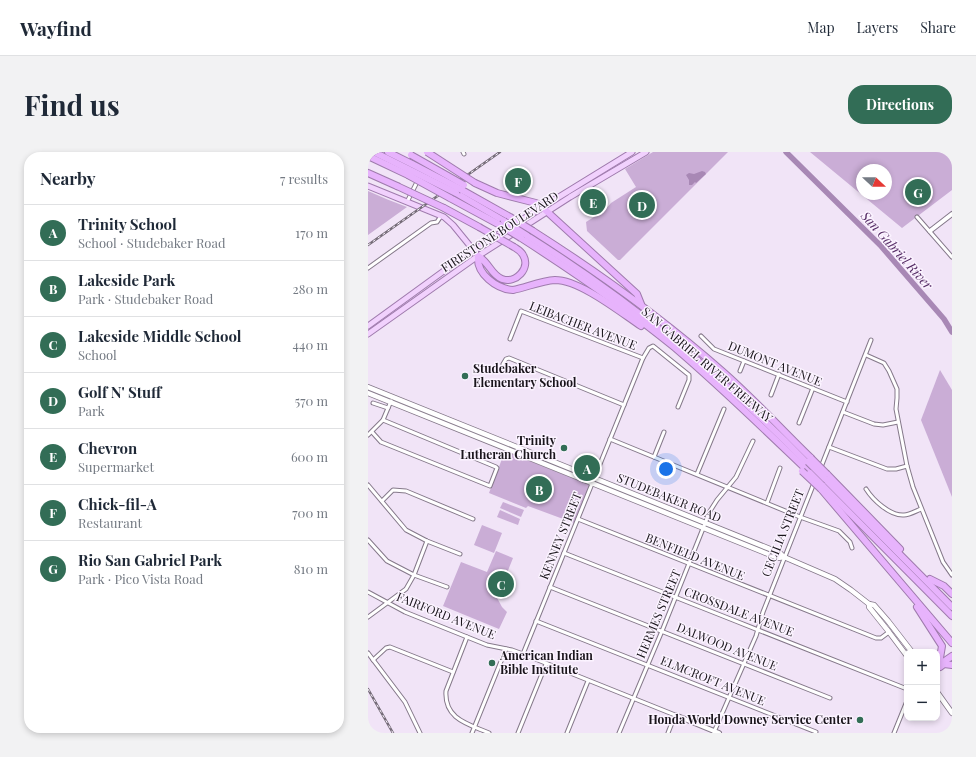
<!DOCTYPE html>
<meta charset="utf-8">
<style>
body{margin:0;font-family:"Playfair Display",serif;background:#f2f2f3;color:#1f2937}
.controls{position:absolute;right:12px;bottom:12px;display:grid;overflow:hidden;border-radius:8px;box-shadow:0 2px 6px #0003}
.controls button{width:36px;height:36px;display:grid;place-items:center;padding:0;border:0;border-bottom:1px solid #e0e1e3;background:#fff;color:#1f2937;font:20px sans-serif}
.compass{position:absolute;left:488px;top:12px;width:36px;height:36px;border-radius:50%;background:#fff;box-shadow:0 2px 6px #0003;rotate:112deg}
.you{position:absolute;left:298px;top:317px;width:14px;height:14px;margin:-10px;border:3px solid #fff;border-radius:50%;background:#1a73e8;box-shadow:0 0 0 6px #1a73e833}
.badge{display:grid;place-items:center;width:26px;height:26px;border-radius:50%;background:#326d56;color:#fff;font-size:13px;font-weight:700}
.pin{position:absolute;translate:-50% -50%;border:2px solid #fff;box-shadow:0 1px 4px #0006}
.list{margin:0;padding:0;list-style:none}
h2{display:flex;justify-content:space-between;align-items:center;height:52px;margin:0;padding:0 16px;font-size:17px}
h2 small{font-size:13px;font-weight:400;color:#747a83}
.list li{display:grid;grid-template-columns:26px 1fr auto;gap:12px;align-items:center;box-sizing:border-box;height:56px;padding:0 16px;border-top:1px solid #e0e1e3}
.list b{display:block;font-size:15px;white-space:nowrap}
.list p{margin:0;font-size:13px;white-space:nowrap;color:#747a83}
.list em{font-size:13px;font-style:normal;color:#747a83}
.map{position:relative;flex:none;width:584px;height:581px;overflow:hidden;border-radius:16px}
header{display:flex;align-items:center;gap:24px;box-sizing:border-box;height:56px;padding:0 20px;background:#fff;border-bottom:1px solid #e0e1e3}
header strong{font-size:19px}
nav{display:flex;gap:22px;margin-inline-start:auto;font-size:14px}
.intro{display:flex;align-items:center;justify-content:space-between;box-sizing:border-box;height:96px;padding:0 24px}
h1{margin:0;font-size:28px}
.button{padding:10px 18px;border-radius:16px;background:#326d56;color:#fff;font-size:14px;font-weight:700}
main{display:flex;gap:24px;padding:0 24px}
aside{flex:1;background:#fff;border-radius:16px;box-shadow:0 2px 6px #0003}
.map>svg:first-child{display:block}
</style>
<header>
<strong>Wayfind</strong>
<nav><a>Map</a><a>Layers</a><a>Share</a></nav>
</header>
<div class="intro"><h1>Find us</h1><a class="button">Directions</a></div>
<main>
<aside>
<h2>Nearby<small>7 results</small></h2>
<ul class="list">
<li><span class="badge">A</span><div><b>Trinity School</b><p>School · Studebaker Road</p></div><em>170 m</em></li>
<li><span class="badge">B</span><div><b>Lakeside Park</b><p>Park · Studebaker Road</p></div><em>280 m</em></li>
<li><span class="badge">C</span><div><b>Lakeside Middle School</b><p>School</p></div><em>440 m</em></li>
<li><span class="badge">D</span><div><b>Golf N' Stuff</b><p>Park</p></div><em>570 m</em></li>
<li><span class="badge">E</span><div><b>Chevron</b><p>Supermarket</p></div><em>600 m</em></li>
<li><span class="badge">F</span><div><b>Chick-fil-A</b><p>Restaurant</p></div><em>700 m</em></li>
<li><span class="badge">G</span><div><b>Rio San Gabriel Park</b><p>Park · Pico Vista Road</p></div><em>810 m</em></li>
</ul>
</aside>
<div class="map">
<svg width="584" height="581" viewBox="0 0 584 581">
<rect width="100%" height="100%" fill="#f1e4f7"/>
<!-- green -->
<g fill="#caadd6" fill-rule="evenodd">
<polygon points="285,0 360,0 252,108 250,108 219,79 218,70 237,58 243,51 268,35 257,17"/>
<path d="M 442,0 L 584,0 L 584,38 L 534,76 ZM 494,18 L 518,18 L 518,42 L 494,42 Z"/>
<path d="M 0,39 C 13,45 26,50 39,55 L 0,83 Z"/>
<polygon points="572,218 584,238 584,345 553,268"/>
<polygon points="137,299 222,333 206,371 160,354 158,356 121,341"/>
<polygon points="135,350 156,358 153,365 132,356"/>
<polygon points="132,358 152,367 150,373 129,365"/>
<polygon points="114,373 134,381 126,401 106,393"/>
<polygon points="128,399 145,406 137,426 127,442 134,455 139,460 131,477 75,454 93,410 119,420"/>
</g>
<!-- water -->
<polygon fill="#a888b5" points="334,19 337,20 338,22 328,31 327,30 324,33 321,33 321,28 318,23 321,21 326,22"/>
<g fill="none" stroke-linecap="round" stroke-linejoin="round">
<!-- river -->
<polyline stroke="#a888b5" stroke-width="5.5" points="418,0 512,93 576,167 584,180"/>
<!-- minor casing -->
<g stroke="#85798a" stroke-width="5">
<g id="minor">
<polyline points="95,0 96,2"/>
<polyline points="39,50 50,28"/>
<polyline points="549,65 584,105"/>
<polyline points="0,116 63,71 69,70 73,64"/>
<polyline points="333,184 346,197 479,250"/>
<polyline points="142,187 153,159 275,206 281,196 285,194 321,223 321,228 310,255"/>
<polyline points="498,203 516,211 521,219 529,237 529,246 528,257 539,314 545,335 575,410 584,423"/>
<polyline points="135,212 138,207 141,206 256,253"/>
<polyline points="372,219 376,209"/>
<polyline points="403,243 411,222"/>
<polyline points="5,251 20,256"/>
<polyline points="475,260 506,272 515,273 530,270"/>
<polyline points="431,271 445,236"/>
<polyline points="4,280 13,290 122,334 129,316 128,315 15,268"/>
<polyline points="0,283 15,268 23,249"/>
<polyline points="242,287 432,365 471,379 482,390 484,396"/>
<polyline points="461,295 519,317 528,317 539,314"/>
<polyline points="286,305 296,280"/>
<polyline points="453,315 503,188"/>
<polyline points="329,322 356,257"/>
<polyline points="0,333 38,378 59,389 92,402"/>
<path d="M 498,337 C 505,348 522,364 536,363 C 541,363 548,359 553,357"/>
<polyline points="14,349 25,338 38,339 105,367"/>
<polyline points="399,351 412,316"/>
<polyline points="210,367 508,486 513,486 521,480"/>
<polyline points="0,388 19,409 46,423 79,435"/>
<path d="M 196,401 C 310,447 425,491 539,537"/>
<polyline points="182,435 462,546"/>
<polyline points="0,440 37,460 119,493 144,498 155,502 307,563 300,581"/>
<polyline points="0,465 38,437 46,423 59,389"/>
<polyline points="168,469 448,580"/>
<path d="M 99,485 L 78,539 C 76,567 100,572 121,581"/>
<polyline points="0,501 37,550 52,581"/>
<polyline points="155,502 275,206"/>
<polyline points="5,508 18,496 22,495 85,520"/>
<polyline points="346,580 388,484 395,460 446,331"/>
<polyline points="104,581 138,497"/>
<polyline points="150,581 178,512"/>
<polyline points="199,581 220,529"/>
<polyline points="251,581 294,479 342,359 349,348 368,325 385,289"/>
<polyline points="526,581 539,549"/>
</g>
</g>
<!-- tertiary casing -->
<g stroke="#85798a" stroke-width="6">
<g id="tertiary">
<polyline points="562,79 584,62"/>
<polyline points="307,563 351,581"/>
</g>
</g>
<!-- secondary casing -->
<g stroke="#85798a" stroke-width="6">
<g id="secondary">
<polyline points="0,235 412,401 416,405 467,427 483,438 501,452 506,453 520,469 544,500"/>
<polyline points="0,241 410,406 416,405"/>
<polyline points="501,452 501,455 521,480 539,504"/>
<polyline points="569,540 584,561"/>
</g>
</g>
<!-- primary casing -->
<g stroke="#9f7bad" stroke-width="7">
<g id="primary">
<polyline points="0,34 76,65 85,73 107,100"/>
<polyline points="147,72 264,0"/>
<polyline points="0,174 84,113 140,76"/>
<polyline points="0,182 110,104 202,45 278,0"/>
</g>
</g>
<!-- motorway casing -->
<g stroke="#9f7bad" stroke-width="8">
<g id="motorway">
<polyline points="6,0 42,18"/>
<polyline points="20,0 44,12"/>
<polyline points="0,4 40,23"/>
<polyline points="0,21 29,34"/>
<polyline points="107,31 129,41 168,51 174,55 269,142 273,152"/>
<polyline points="94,38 142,65"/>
<polyline points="88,41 136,69"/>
<polyline points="82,46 130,72"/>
<polyline points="76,56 111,75"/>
<path d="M 165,79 C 231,121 295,167 354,219 C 385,246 413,277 443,306"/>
<path d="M 158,83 C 265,150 355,225 443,315"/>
<path d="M 153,86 C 206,120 257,155 306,195 C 353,235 397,278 442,321"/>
<path d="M 146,95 C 149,97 153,99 155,103 C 163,116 148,132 134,127 C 123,123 121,110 110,104 C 108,122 129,137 145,138 C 159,135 173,129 187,128 C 212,128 252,160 273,174"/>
<polyline points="459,322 532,397"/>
<polyline points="457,327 584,455"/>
<polyline points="454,333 584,464"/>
<polyline points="453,337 584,491"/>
<polyline points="562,427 576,434 584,442"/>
<polyline points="549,455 574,494 572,506 569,509"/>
<polyline points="572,515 576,512 584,513"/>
<polyline points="569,516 571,513 584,504"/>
</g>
</g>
<!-- minor -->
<use href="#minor" stroke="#fff" stroke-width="3"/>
<!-- tertiary -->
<use href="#tertiary" stroke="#fff" stroke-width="4"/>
<!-- secondary -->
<use href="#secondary" stroke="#fff" stroke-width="4.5"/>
<!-- primary -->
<use href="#primary" stroke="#f1d1fd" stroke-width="5"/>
<!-- motorway -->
<use href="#motorway" stroke="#e7b3fc" stroke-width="6"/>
<!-- rail casing -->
<g stroke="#746b77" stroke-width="2.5">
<g id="rail">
<polyline points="0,93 132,0"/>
<polyline points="0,537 25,581"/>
</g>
</g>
<!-- rail -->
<use href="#rail" stroke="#fbf3ff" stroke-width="1" stroke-dasharray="3" stroke-linecap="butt"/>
<!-- motorway-bridge casing -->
<g stroke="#9f7bad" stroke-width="8" stroke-linecap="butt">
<g id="motorway-bridge">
<polyline points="59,0 107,31"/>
<polyline points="43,3 96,33"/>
<polyline points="44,12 94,38"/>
<polyline points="42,18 88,41"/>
<polyline points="40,23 82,46"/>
<polyline points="29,34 76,56"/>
<polyline points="142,65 165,79"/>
<polyline points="136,69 158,83"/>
<polyline points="130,72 153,86"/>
<polyline points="111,75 146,95"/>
<polyline points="443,306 459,322"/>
<polyline points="440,310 457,327"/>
<polyline points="434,319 453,337"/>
<polyline points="442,321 454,333"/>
</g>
</g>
<!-- motorway-bridge -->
<use href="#motorway-bridge" stroke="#e7b3fc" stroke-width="6"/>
</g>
<!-- markers -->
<g fill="#326d56" stroke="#fbf3ff" stroke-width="1.5">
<circle cx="97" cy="224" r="4"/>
<circle cx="196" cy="296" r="4"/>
<circle cx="124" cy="511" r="4"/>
<circle cx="492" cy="568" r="4"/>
</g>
<g text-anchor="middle" stroke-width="3" stroke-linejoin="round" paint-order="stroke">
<!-- street labels -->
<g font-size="12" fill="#19141b" stroke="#fbf3ff">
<text transform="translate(132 80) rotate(-33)" y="4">FIRESTONE BOULEVARD</text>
<text transform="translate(215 174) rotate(21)" y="4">LEIBACHER AVENUE</text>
<text transform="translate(407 212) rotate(22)" y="4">DUMONT AVENUE</text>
<text transform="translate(339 213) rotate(41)" y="4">SAN GABRIEL RIVER FREEWAY</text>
<text transform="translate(301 346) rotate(22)" y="4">STUDEBAKER ROAD</text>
<text transform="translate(415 381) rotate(-68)" y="4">CECILIA STREET</text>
<text transform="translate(193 384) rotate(-68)" y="4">KENNEY STREET</text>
<text transform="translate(327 405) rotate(22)" y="4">BENFIELD AVENUE</text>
<text transform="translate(371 460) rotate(21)" y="4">CROSSDALE AVENUE</text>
<text transform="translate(291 462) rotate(-67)" y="4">HERMES STREET</text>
<text transform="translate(78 464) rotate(22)" y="4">FAIRFORD AVENUE</text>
<text transform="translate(359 495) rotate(22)" y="4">DALWOOD AVENUE</text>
<text transform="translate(345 529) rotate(22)" y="4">ELMCROFT AVENUE</text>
</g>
<!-- poi labels -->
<g font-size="12" font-weight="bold" fill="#19141b" stroke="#fbf3ff" text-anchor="start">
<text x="105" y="221">Studebaker<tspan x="105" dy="14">Elementary School</tspan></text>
<text x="188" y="293" text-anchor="end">Trinity<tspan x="188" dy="14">Lutheran Church</tspan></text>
<text x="132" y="508">American Indian<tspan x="132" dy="14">Bible Institute</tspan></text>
<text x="484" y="572" text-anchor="end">Honda World Downey Service Center</text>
</g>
<!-- water labels -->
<g font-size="13" font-style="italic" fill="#542a64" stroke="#fbf3ff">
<text transform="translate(529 98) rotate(48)" y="5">San Gabriel River</text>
</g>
</g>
</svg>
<div class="controls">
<button>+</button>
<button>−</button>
</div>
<svg class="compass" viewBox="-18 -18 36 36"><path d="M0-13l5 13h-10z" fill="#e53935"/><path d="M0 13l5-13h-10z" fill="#747a83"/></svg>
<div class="you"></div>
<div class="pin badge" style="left:219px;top:316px">A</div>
<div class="pin badge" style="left:171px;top:337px">B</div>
<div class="pin badge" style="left:133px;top:432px">C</div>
<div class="pin badge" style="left:274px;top:53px">D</div>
<div class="pin badge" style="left:225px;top:50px">E</div>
<div class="pin badge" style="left:150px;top:29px">F</div>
<div class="pin badge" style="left:550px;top:40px">G</div>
</div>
</main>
